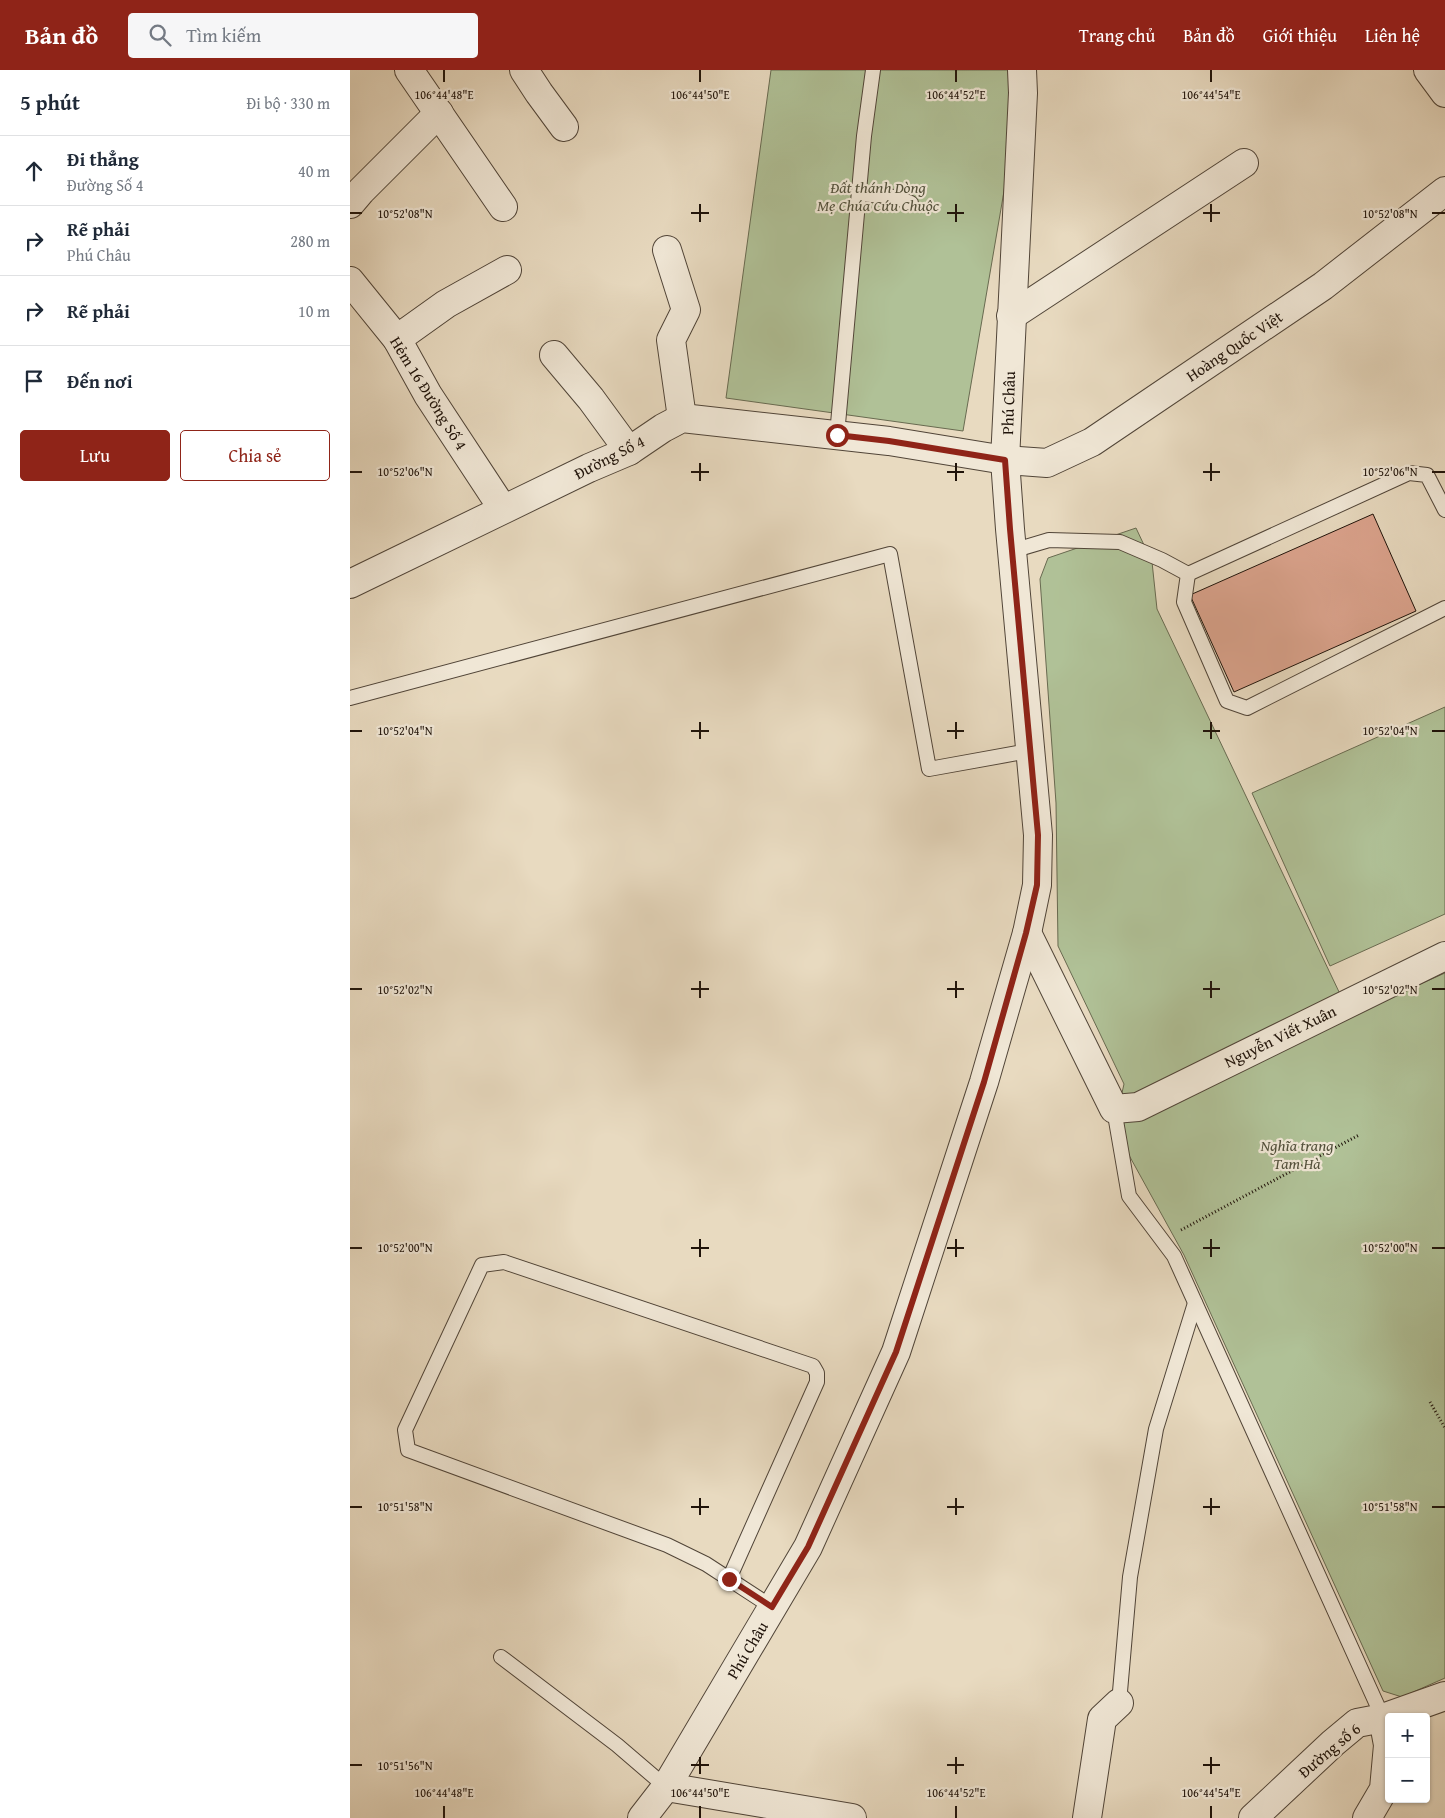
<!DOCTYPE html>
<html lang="vi">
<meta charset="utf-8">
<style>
body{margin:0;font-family:"Gentium Book Plus",serif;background:#f6f6f7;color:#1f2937}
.controls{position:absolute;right:15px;bottom:15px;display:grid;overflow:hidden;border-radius:5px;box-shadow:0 1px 4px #0004}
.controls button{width:45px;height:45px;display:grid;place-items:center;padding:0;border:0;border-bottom:1px solid #e0e1e3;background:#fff;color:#1f2937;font:25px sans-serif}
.stop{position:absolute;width:15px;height:15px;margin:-11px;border:4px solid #8f2418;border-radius:50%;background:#fff}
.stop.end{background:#8f2418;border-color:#fff;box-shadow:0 1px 5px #0008}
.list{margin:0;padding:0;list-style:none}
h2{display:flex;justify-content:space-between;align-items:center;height:65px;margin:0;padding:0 20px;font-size:21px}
h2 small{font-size:16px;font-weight:400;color:#747a83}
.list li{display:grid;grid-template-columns:32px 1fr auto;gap:15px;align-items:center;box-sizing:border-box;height:70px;padding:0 20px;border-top:1px solid #e0e1e3}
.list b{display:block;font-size:19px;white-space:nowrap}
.list p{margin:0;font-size:16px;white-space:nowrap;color:#747a83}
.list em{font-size:16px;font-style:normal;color:#747a83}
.actions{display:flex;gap:10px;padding:15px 20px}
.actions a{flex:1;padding:11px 0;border:1px solid #8f2418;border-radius:5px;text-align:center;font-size:18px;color:#8f2418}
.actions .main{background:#8f2418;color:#fff}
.icon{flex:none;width:28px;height:28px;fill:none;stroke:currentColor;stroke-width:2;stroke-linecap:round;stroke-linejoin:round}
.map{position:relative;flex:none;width:1095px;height:1748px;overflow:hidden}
header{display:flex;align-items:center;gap:30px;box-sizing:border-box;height:70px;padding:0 25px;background:#8f2418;color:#fff}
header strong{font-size:24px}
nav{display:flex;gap:28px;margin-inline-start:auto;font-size:18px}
.search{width:350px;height:45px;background:#f6f6f7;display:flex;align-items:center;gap:12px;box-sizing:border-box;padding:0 18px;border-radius:5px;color:#747a83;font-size:19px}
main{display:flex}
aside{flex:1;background:#fff}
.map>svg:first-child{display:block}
</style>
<header>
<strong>Bản đồ</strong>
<div class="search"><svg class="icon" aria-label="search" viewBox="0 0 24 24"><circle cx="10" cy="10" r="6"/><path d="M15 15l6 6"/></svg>Tìm kiếm</div>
<nav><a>Trang chủ</a><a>Bản đồ</a><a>Giới thiệu</a><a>Liên hệ</a></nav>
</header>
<main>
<aside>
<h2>5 phút<small>Đi bộ · 330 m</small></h2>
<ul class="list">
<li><svg class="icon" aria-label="ahead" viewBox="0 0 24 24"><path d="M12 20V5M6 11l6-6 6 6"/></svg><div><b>Đi thẳng</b><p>Đường Số 4</p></div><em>40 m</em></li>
<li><svg class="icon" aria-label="right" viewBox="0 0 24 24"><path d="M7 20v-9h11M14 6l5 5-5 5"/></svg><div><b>Rẽ phải</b><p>Phú Châu</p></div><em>280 m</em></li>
<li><svg class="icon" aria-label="right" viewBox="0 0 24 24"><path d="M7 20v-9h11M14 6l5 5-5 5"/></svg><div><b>Rẽ phải</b></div><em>10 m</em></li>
<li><svg class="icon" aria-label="arrive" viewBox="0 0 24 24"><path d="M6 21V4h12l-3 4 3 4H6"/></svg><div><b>Đến nơi</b></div></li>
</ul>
<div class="actions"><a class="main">Lưu</a><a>Chia sẻ</a></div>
</aside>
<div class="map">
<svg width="1095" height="1748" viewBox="0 0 1095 1748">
<rect width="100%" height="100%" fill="#e8dac0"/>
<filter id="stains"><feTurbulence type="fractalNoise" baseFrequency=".004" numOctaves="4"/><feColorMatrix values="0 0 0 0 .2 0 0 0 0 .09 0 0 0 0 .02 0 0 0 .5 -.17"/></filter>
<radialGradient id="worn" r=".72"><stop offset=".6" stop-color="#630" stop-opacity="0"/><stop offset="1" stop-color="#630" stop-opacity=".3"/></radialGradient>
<!-- green -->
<g fill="#b0c197" stroke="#686a50">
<polygon points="421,0 660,0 673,10 613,361 376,328"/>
<polygon points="786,458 802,492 807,539 1000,945 1095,903 1095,1608 1052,1627 1033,1621 834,1185 764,1058 774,1014 708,876 706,733 690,509 698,488"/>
<polygon points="1095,637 1095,844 980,896 902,723"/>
</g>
<!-- building -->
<polygon fill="#dba38d" stroke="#1f130a" points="1023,444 1066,541 884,622 840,525"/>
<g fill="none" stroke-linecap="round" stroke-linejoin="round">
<!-- service casing -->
<g stroke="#514538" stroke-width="16">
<g id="service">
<polyline points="509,124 545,127 561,133"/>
<polyline points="487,365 514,66 523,0"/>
<polyline points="662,481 699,470 770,472 812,490 838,504 834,532 877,631 897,638 1095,538"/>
<polyline points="838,504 1059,403 1077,405 1095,440"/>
<polyline points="0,628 540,484 579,699 679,681"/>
<polyline points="764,1039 779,1126 824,1186 1033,1648"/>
<polyline points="379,1509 467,1312 467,1303 463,1296 154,1192 132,1195 55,1360 58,1380 317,1475 356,1494 422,1537"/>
<polyline points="151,1587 267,1675 316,1717"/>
<polyline points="769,1633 780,1507 806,1359 845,1233"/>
</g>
</g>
<!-- minor casing -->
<g stroke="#514538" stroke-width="30">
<g id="minor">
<polyline points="59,0 153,137"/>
<polyline points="174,0 189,23 214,57"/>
<polyline points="1078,0 1095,23"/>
<polyline points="0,134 11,121 89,43"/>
<polyline points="317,180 336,240 321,270 332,348"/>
<polyline points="0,211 47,269 78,325 153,439"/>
<polyline points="661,246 894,93"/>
<polyline points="47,269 96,234 157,200"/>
<polyline points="204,285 241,329 279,381"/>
<polyline points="0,514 239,398 279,381 313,358 332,348 539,371 655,390 697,393 742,372 973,216 1095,121"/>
<polyline points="677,863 764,1039 788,1037 1095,886"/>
<polyline points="316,1717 502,1748"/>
<polyline points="737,1748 752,1649 769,1633"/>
<polyline points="903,1748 983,1673 1007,1653 1033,1648 1095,1626"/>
<polyline points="1017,1748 1034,1719 1038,1675 1033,1648"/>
</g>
</g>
<!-- tertiary casing -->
<g stroke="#514538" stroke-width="30">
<polyline id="tertiary" points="292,1748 316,1717 458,1477 546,1282 634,1012 677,863 687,815 688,765 660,459 655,390 673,23 672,0"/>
</g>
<!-- path -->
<g stroke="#1f130a" stroke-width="3" stroke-dasharray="1 2.5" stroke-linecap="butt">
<polyline points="831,1160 1009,1065"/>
<polyline points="1080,1332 1095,1358"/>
</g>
<!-- service -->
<use href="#service" stroke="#f0e7d6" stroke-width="14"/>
<!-- minor -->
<use href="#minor" stroke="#f0e7d6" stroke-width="28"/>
<!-- tertiary -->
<use href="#tertiary" stroke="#f0e7d6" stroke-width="28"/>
</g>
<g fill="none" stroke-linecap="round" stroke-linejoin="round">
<!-- route -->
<polyline stroke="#8f2418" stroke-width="6" points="379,1509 422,1537 458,1477 546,1282 634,1012 676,863 687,815 688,765 660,459 655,390 539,371 487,365"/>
</g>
<!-- ticks -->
<path fill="none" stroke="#1f130a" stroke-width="2" d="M 94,0 L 94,12M 350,0 L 350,12M 606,0 L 606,12M 861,0 L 861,12M 350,134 L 350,152M 606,134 L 606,152M 861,134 L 861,152M 0,143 L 12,143M 341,143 L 359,143M 597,143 L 614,143M 853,143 L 870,143M 1082,143 L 1095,143M 350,393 L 350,411M 606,393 L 606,411M 861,393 L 861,411M 0,402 L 12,402M 341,402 L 359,402M 597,402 L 614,402M 853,402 L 870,402M 1082,402 L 1095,402M 350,652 L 350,669M 606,652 L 606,669M 861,652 L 861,669M 0,661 L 12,661M 341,661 L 359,661M 597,661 L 614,661M 853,661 L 870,661M 1082,661 L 1095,661M 350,911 L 350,928M 606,911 L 606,928M 861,911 L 861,928M 0,919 L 12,919M 341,919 L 359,919M 597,919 L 614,919M 853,919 L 870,919M 1082,919 L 1095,919M 350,1169 L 350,1187M 606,1169 L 606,1187M 861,1169 L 861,1187M 0,1178 L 12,1178M 341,1178 L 359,1178M 597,1178 L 614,1178M 853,1178 L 870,1178M 1082,1178 L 1095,1178M 350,1428 L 350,1445M 606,1428 L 606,1445M 861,1428 L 861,1445M 0,1437 L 12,1437M 341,1437 L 359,1437M 597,1437 L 614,1437M 853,1437 L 870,1437M 1082,1437 L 1095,1437M 350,1687 L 350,1704M 606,1687 L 606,1704M 861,1687 L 861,1704M 0,1695 L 12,1695M 341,1695 L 359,1695M 597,1695 L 614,1695M 853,1695 L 870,1695M 94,1736 L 94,1748M 350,1736 L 350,1748M 606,1736 L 606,1748M 861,1736 L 861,1748"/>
<g text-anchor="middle" stroke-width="4.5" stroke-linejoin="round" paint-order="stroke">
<!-- park labels -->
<g font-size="16" font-style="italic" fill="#52503b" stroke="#f0e7d6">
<text x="528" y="123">Đất thánh Dòng<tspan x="528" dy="18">Mẹ Chúa Cứu Chuộc</tspan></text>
<text x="947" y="1081">Nghĩa trang<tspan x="947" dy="18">Tam Hà</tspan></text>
</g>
<!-- street labels -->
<g font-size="16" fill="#1f130a" stroke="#f0e7d6">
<text transform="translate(884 276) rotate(-34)" y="6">Hoàng Quốc Việt</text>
<text transform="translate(79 323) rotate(58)" y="6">Hẻm 16 Đường Số 4</text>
<text transform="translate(658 333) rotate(-88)" y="6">Phú Châu</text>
<text transform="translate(259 387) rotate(-27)" y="6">Đường Số 4</text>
<text transform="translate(930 966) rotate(-26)" y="6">Nguyễn Viết Xuân</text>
<text transform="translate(397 1580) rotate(-59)" y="6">Phú Châu</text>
<text transform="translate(979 1680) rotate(-40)" y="6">Đường số 6</text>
</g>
</g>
<g font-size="12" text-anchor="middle" fill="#1f130a" stroke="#f0e7d6" stroke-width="4.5" stroke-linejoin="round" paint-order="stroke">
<text x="94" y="29">106°44'48"E</text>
<text x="350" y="29">106°44'50"E</text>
<text x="606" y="29">106°44'52"E</text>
<text x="861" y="29">106°44'54"E</text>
<text x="55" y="148">10°52'08"N</text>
<text x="1040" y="148">10°52'08"N</text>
<text x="55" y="406">10°52'06"N</text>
<text x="1040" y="406">10°52'06"N</text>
<text x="55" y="665">10°52'04"N</text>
<text x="1040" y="665">10°52'04"N</text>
<text x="55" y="924">10°52'02"N</text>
<text x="1040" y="924">10°52'02"N</text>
<text x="55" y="1182">10°52'00"N</text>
<text x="1040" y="1182">10°52'00"N</text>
<text x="55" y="1441">10°51'58"N</text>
<text x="1040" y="1441">10°51'58"N</text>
<text x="55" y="1700">10°51'56"N</text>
<text x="94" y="1727">106°44'48"E</text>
<text x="350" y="1727">106°44'50"E</text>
<text x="606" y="1727">106°44'52"E</text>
<text x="861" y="1727">106°44'54"E</text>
</g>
<rect width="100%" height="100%" filter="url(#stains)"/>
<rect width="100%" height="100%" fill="url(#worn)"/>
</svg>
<div class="controls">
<button>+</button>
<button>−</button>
</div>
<div class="stop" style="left:487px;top:365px"></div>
<div class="stop end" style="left:379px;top:1509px"></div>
</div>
</main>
